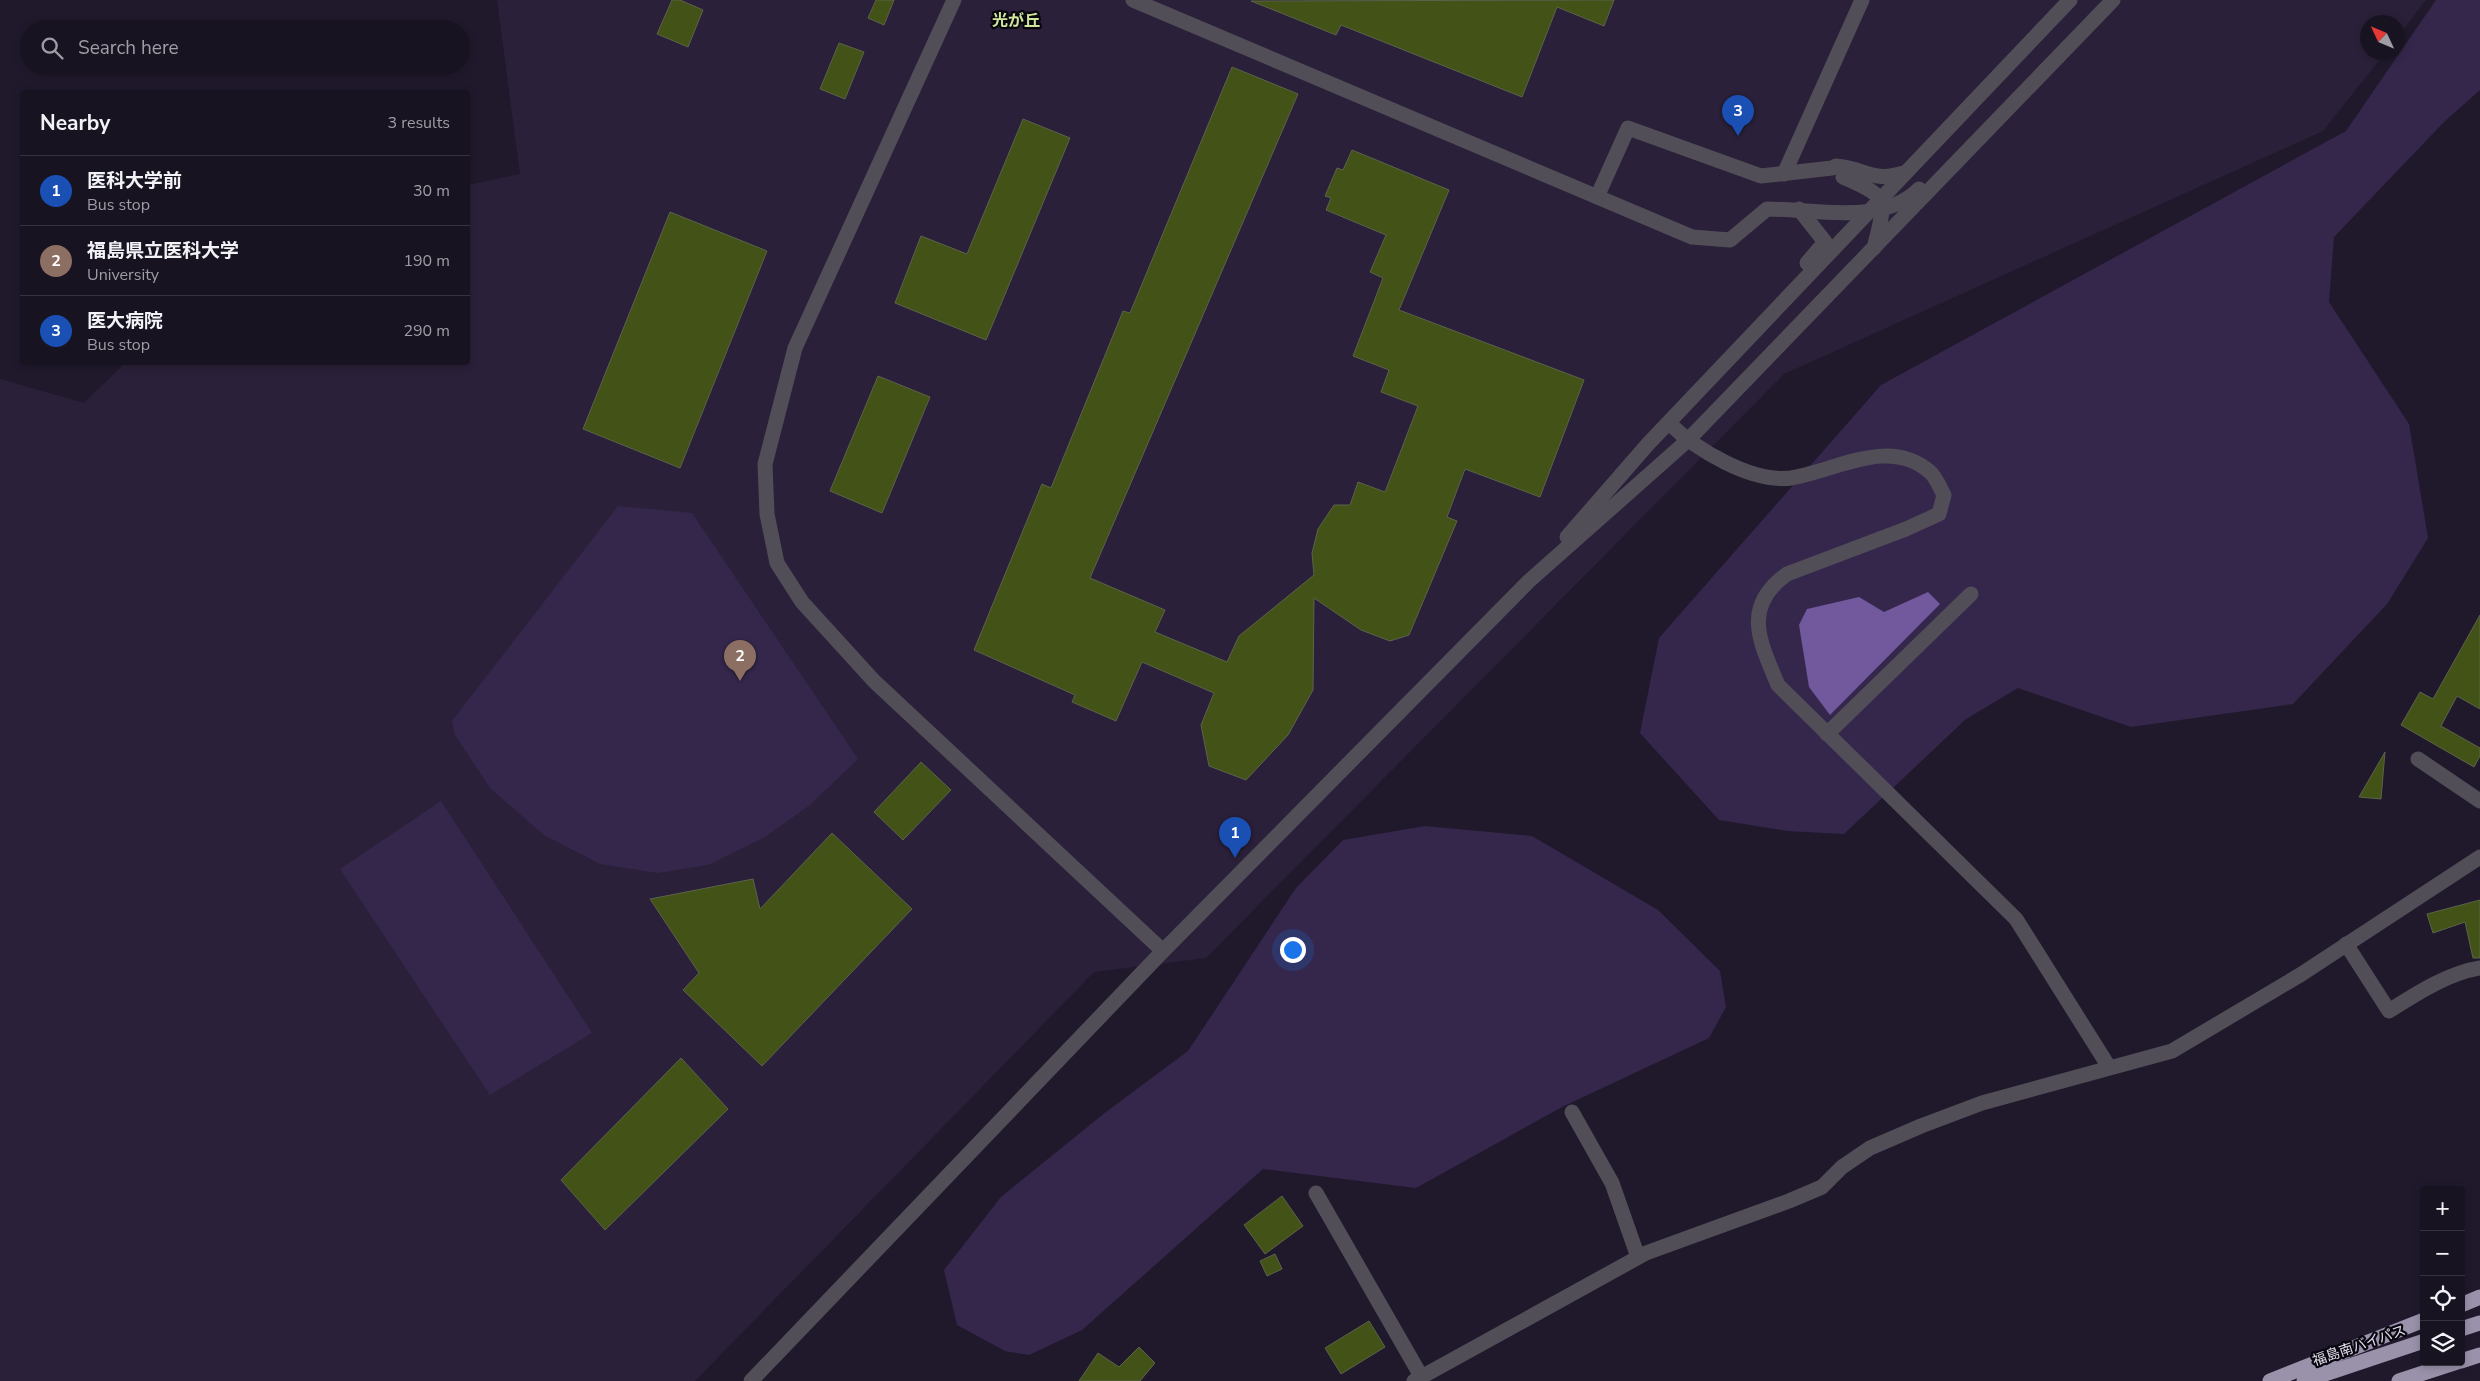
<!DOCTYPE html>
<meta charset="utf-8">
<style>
body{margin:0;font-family:"Nunito Sans","Noto Sans JP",sans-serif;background:#211c2a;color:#f1f3f6}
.controls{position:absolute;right:15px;bottom:15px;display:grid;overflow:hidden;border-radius:5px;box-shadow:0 2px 8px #0003}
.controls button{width:45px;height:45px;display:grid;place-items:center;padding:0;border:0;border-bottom:1px solid #36323f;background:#181321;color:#f1f3f6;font:25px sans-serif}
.compass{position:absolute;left:2360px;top:15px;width:45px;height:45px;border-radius:50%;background:#181321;box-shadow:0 2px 8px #0003;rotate:314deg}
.you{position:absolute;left:1292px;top:949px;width:18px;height:18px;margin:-12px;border:4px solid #fff;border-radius:50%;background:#1a73e8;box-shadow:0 0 0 8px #1a73e833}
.badge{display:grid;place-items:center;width:32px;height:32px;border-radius:50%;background:#a3c926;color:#fff;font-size:16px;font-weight:700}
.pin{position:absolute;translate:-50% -41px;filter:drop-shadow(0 1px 2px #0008)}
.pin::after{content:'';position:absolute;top:26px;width:18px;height:15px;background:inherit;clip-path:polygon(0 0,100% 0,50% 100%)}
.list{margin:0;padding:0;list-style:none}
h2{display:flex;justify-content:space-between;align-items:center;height:65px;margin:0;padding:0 20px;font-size:21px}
h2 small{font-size:16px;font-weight:400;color:#9f9ea5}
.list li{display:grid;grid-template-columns:32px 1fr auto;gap:15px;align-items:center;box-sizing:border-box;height:70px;padding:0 20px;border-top:1px solid #36323f}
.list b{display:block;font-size:19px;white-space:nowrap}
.list p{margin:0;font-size:16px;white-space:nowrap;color:#9f9ea5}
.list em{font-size:16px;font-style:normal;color:#9f9ea5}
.icon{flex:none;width:28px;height:28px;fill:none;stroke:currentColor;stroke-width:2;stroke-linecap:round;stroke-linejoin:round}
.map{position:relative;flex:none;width:2480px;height:1381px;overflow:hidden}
.search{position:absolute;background:#181321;box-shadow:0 2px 8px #0003;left:20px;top:20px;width:450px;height:55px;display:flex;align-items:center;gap:12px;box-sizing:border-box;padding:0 18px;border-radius:28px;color:#9f9ea5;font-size:19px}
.panel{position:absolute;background:#181321;box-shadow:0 2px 8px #0003;left:20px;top:90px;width:450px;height:275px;border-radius:5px}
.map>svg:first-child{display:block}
</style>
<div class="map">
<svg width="2480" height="1381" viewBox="0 0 2480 1381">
<rect width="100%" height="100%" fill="#20192c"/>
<!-- built -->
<polygon fill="#2a2039" points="497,0 2426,0 2398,36 2398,22 2368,22 2368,52 2385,53 2323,131 1784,374 1206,958 1094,972 695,1381 0,1381 0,379 84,403 125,363 468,362 468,185 520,174"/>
<!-- green -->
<g fill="#35274c">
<polygon points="2436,0 2480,0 2480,90 2444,122 2334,237 2329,302 2409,424 2428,538 2387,604 2293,704 2131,727 2018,688 1966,719 1844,834 1788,831 1719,820 1640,733 1659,638 1881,385 2346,131"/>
<polygon points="618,506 692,513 858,759 810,805 765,837 708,865 658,873 600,864 544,835 490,788 455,735 452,721"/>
<polygon points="441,801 592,1033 490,1095 340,869"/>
<polygon points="1425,826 1532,836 1658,910 1720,971 1726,1007 1709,1038 1562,1107 1416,1188 1263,1169 1082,1330 1029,1355 1005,1351 957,1325 944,1270 1001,1197 1106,1112 1188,1051 1296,888 1343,840"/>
</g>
<!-- water -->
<polygon fill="#72589c" points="1928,592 1940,604 1830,715 1809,687 1799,625 1807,609 1859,597 1884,612"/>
<!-- building -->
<g fill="#435216" stroke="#5b634b">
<polygon points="672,0 680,0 703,10 688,47 657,34"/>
<polygon points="876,0 894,0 884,25 868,18"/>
<polygon points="1614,0 1604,26 1557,7 1522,97 1341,25 1336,35 1251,1"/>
<polygon points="839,43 864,52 845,99 820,89"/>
<polygon points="1232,67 1298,94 1090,578 1165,610 1155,632 1227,662 1239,636 1314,575 1312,553 1318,529 1334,505 1350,505 1358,482 1385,492 1418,406 1381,392 1389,370 1353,356 1383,278 1370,272 1386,235 1326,210 1331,198 1325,196 1337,168 1343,170 1352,150 1449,190 1399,310 1584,380 1540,497 1465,469 1447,517 1457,521 1409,635 1390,641 1361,630 1314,598 1313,690 1288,735 1246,780 1209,766 1201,725 1214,693 1142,662 1116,721 1072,702 1075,695 974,650 1042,484 1051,488 1123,311 1130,313"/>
<polygon points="1023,119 1070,138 986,340 895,303 921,236 967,254"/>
<polygon points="670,212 767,251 680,468 583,429"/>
<polygon points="878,376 930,397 882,513 830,491"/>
<polygon points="2480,615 2480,709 2457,696 2441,726 2480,748 2480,756 2474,767 2401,725 2420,692 2433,699"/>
<polygon points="2385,752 2381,799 2359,797"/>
<polygon points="921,762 951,790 903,840 874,812"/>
<polygon points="832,833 912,909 762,1066 683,990 699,973 650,899 753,879 760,909"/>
<polygon points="2480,900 2480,958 2473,958 2465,922 2433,933 2427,914"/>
<polygon points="681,1058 728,1109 605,1230 561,1180"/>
<polygon points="1282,1196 1303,1226 1265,1254 1244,1225"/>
<polygon points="1275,1254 1282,1269 1267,1276 1260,1261"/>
<polygon points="1369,1321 1385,1347 1341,1374 1325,1348"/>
<polygon points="1139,1347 1155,1363 1140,1381 1079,1381 1098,1353 1119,1367"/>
</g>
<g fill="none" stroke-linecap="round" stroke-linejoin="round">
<!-- minor -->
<g stroke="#514e58" stroke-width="15">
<polyline points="954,0 795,348 765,464 767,514 777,563 802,602 874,681 1163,951"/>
<path d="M 1133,0 L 1692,237 L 1730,240 L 1767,209 C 1815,209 1882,226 1919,189"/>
<polyline points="1784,174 1862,0"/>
<path d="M 1843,177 C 1890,197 1886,200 1874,248"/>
<path d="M 1597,197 L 1628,128 L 1761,176 L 1832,168 L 1836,166 C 1865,168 1871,183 1904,173"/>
<polyline points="1799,209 1825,242 1807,263"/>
<path d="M 1669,423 C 1696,450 1752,483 1791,478 C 1836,471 1889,436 1930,472 C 1936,477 1940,488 1944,495 L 1939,514 L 1906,529 L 1787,574 C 1741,607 1760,642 1778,685 L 2016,919 L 2109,1067"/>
<polyline points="1567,537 1648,444 2070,0"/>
<polyline points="1827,734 1971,594"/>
<polyline points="2418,759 2480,801"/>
<path d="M 2346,944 L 2389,1011 C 2416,994 2448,973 2480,968"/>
<polyline points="1572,1112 1612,1183 1638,1257"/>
<polyline points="1316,1193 1421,1376"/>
<polyline points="751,1381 1163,951 1529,581 1687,441 2113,0"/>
<polyline points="1414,1381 1646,1253 1789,1201 1822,1187 1842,1167 1870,1148 1921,1126 1982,1103 2172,1051 2300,975 2480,857"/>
</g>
<!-- highway -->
<g stroke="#9a92ab" stroke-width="15">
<polyline points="2461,1305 2480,1297"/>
<polyline points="2461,1329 2480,1323"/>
<polyline points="2461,1361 2480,1355"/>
<polyline points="2270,1381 2424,1320"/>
<polyline points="2304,1381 2424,1341"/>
<polyline points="2399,1381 2457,1362"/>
</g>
</g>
<g text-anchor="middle" stroke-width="4.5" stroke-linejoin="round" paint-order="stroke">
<!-- street labels -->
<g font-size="14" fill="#e3dfed" stroke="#08060e">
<text transform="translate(2359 1345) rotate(-19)" y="5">福島南バイパス</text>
</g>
<!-- quarter labels -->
<g font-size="16" font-weight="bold" fill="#cee59b" stroke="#08060e">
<text x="1016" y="26">光が丘</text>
</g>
</g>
</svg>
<div class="controls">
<button>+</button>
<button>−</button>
<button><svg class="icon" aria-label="locate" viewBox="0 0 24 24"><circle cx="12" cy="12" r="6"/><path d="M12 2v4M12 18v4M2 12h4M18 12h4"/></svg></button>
<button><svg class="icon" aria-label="layers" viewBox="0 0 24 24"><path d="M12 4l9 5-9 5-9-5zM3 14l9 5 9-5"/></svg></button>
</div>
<svg class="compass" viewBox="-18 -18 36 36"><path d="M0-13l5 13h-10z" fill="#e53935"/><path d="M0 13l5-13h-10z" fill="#9f9ea5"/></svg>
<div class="you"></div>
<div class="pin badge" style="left:1235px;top:858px;background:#1a4fb4">1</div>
<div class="pin badge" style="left:740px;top:681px;background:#8d6e63">2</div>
<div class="pin badge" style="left:1738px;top:136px;background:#1a4fb4">3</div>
<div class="search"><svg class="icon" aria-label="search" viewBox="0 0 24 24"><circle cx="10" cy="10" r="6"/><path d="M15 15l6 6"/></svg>Search here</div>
<section class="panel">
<h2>Nearby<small>3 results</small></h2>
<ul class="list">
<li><span class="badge" style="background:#1a4fb4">1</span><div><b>医科大学前</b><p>Bus stop</p></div><em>30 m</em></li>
<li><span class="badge" style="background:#8d6e63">2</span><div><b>福島県立医科大学</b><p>University</p></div><em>190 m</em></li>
<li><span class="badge" style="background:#1a4fb4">3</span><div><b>医大病院</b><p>Bus stop</p></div><em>290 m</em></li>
</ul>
</section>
</div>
